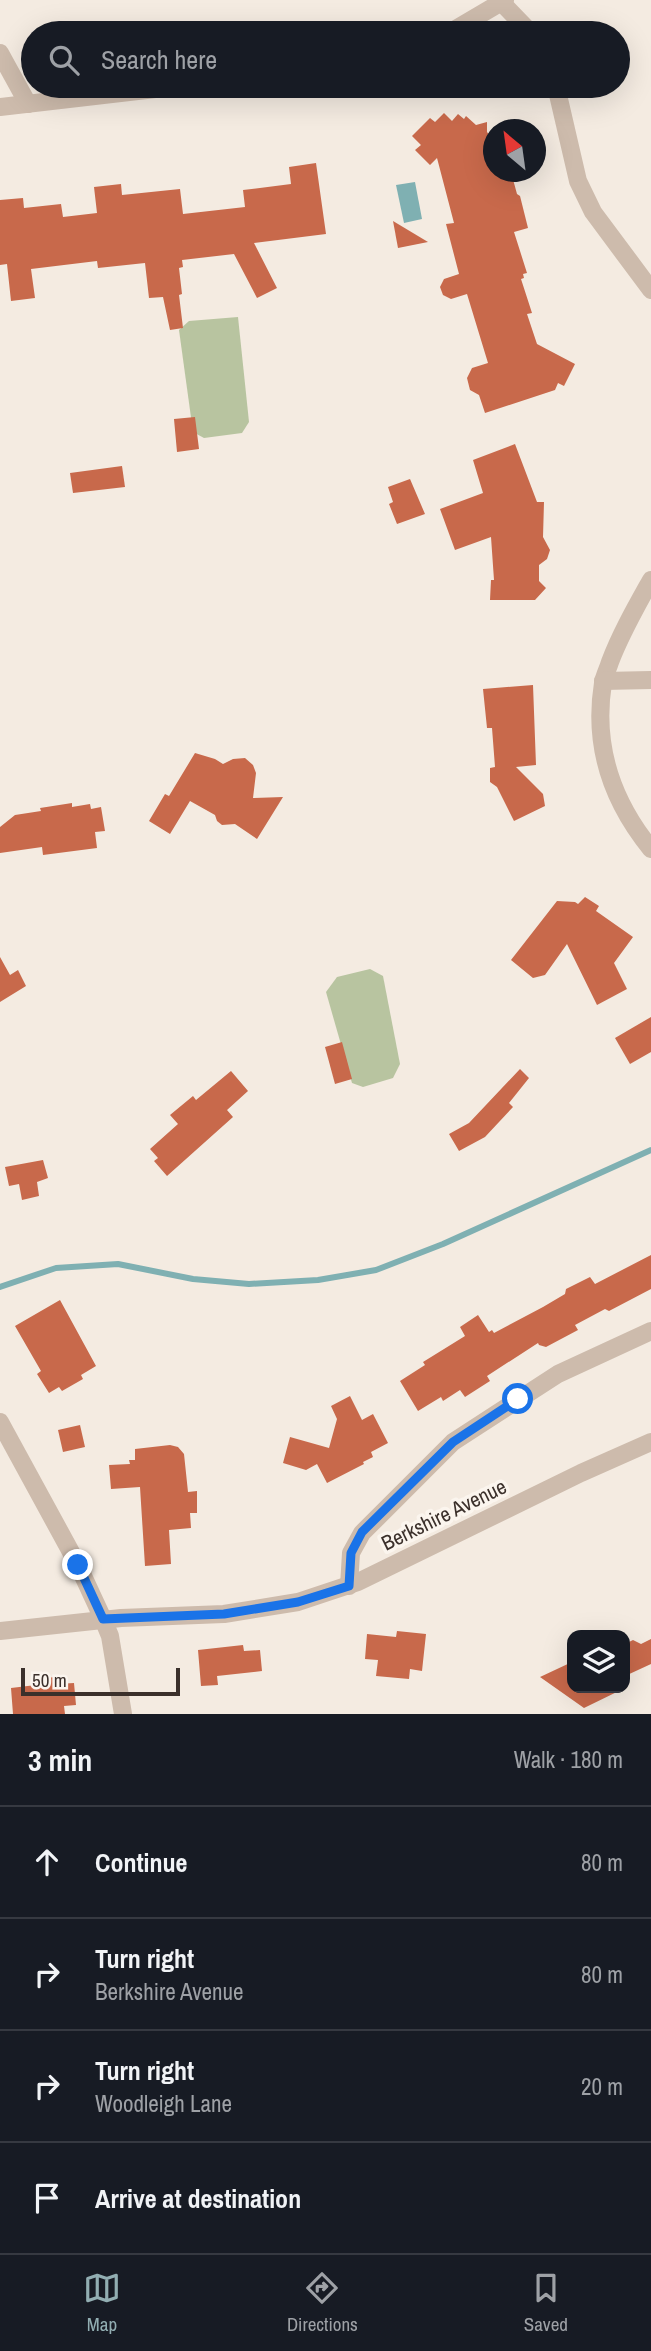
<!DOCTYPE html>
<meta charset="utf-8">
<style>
body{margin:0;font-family:"Archivo Narrow",sans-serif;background:#242831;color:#f1f3f6}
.controls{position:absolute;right:21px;bottom:21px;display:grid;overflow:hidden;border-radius:14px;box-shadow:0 7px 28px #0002}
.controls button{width:63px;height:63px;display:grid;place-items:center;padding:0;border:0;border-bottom:2px solid #363941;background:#171b24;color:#f1f3f6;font:35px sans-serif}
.compass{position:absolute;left:483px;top:119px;width:63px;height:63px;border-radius:50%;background:#171b24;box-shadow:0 7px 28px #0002;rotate:331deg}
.scale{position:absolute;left:21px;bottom:18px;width:159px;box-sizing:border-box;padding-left:7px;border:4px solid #3b302b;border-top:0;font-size:19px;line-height:24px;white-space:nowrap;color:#3b302b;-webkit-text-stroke:5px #fbf5ee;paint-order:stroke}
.stop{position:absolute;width:21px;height:21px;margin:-16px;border:5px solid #1a73e8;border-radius:50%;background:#fff}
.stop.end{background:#1a73e8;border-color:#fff;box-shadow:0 2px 7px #0008}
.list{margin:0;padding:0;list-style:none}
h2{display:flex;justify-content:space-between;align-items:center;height:91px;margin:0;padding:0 28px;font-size:30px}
h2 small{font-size:23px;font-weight:400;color:#9ea1a6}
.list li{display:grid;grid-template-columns:46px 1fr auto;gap:21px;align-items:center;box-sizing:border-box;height:112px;padding:0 28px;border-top:2px solid #363941}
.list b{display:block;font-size:26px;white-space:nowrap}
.list p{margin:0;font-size:23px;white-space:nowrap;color:#9ea1a6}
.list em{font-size:23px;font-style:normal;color:#9ea1a6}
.icon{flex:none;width:38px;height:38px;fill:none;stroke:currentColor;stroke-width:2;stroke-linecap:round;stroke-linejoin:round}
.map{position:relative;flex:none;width:651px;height:1714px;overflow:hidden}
.search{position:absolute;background:#171b24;box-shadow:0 7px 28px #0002;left:21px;right:21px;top:21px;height:77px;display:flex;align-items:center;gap:18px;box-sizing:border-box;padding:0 24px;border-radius:38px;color:#9ea1a6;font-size:26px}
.sheet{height:539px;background:#171b24}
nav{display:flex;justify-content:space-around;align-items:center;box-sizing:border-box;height:98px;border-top:2px solid #363941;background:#171b24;font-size:19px;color:#9ea1a6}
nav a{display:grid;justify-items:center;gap:4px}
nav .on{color:#92aeb2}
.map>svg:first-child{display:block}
</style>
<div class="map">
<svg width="651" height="1714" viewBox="0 0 651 1714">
<rect width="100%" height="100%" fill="#f4ebe1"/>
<!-- green -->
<g fill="#b8c4a0">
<polygon points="238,317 249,422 242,433 204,438 193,432 179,330 189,321"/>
<polygon points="370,969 383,976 400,1064 393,1078 363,1087 352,1083 326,992 337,977"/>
</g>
<!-- water -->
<polygon fill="#7fb0b2" points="415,182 422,219 404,223 396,185"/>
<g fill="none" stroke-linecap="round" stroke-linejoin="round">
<!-- stream -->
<polyline stroke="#7fb0b2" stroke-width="6" points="0,1287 56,1268 118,1264 193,1279 249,1284 318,1280 376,1270 443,1244 651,1150"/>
</g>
<!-- building -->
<g fill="#c8694b">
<polygon points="444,113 452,121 458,114 464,119 466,116 476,125 487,122 487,132 491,137 494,146 494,172 511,172 517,194 520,196 528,228 514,232 527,273 523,274 524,278 521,279 532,313 527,314 537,344 575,364 564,386 558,383 555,390 485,413 479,395 470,390 467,378 472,368 488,363 467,294 451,299 443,295 440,287 444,279 459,274 446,224 454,223 437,158 430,165 415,150 421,145 412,136 430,118 435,122"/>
<polygon points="316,163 326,234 254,243 277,288 257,298 234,254 182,260 183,267 179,268 182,294 179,295 183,328 170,330 163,297 149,298 145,263 98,268 97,261 31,269 35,298 11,301 7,264 0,265 0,200 23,198 24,208 61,204 63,217 97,213 94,187 121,184 122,195 180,189 183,214 245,207 243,190 291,184 289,167"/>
<polygon points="393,221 428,242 398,248"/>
<polygon points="195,417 199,449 177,452 174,419"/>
<polygon points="515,444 537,502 544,502 543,537 550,550 547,559 539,565 539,581 546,588 535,600 490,600 491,580 494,580 491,537 455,550 440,509 483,493 473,460"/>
<polygon points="122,466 125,487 73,493 70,473"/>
<polygon points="410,479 425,514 397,524 389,504 393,502 388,487"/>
<polygon points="533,685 536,765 516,767 543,794 545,806 514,821 497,787 490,782 490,768 495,767 492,728 487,728 483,689"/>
<polygon points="195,753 215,759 223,764 233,759 245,758 253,765 256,773 253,798 283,797 257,839 235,824 222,825 217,821 215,815 190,801 170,834 149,821 165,794 169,796"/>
<polygon points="72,803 72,807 90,804 91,809 101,807 105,831 95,832 97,848 43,855 42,847 0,853 0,827 15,815 41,811 40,808"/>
<polygon points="585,897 599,906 596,911 633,937 614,963 627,989 597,1005 567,944 545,975 533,978 511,960 557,901 575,902 578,904"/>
<polygon points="0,957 10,975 18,970 26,986 0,1002"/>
<polygon points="651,1017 651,1052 630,1064 615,1038"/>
<polygon points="342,1042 352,1079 335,1084 325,1047"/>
<polygon points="520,1069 529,1078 509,1103 513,1107 485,1137 459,1151 449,1134 469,1123"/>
<polygon points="231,1071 248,1091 227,1110 233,1117 167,1176 154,1161 158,1158 150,1149 178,1124 170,1115 193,1096 196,1100"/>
<polygon points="43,1160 48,1178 37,1182 39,1196 22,1200 19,1184 9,1186 5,1167"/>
<polygon points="651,1255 651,1289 609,1311 605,1309 575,1325 578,1330 546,1347 539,1345 538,1343 487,1376 490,1381 465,1397 460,1390 443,1401 441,1397 418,1411 400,1381 425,1365 423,1362 465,1336 460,1327 478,1315 489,1332 492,1330 494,1333 543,1307 565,1294 566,1289 590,1277 595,1284"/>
<polygon points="60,1300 96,1366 81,1375 83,1379 62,1391 59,1387 49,1393 37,1374 41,1371 15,1326"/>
<polygon points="350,1396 362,1420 373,1414 388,1443 371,1452 373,1457 363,1462 364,1464 327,1483 317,1464 306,1470 283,1463 290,1437 329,1448 337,1419 331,1406"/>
<polygon points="80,1425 85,1447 63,1452 58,1430"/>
<polygon points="170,1445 178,1447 184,1454 188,1492 197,1491 197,1513 190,1513 191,1528 169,1530 171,1564 145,1566 140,1487 111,1489 109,1465 130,1464 129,1460 135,1460 135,1449"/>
<polygon points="397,1631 426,1634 422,1671 410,1669 409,1679 376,1676 378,1660 365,1659 367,1634 396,1637"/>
<polygon points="651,1639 651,1664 625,1676 625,1644 633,1640 641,1644"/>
<polygon points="243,1645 244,1651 260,1650 262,1671 217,1676 218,1685 201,1686 198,1650"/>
<polygon points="572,1662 572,1688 625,1688 584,1708 540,1677"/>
<polygon points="56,1677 57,1684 74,1683 76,1705 64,1706 65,1714 13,1714 11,1688 36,1685 35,1679"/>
</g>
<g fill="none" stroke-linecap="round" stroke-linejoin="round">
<!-- minor -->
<g stroke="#cdbbac" stroke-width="18">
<polyline points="502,3 531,33"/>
<polyline points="449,33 505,0"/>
<polyline points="0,53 28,104"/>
<polyline points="556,86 578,181 593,212 651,290"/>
<polyline points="0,107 181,86"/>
<path d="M 651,580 C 636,607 621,633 610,662 C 608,669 604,676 603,683 C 593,745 612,801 651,849"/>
<polyline points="603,681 651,680"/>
<polyline points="0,1422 78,1565 103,1619 110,1636 123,1714"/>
<polyline points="349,1586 351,1553 362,1533 453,1442 558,1374 651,1331"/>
<polyline points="0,1631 121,1618 224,1614 298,1602 358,1582 581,1473 651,1442"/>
</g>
</g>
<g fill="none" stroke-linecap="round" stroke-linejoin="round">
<!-- route -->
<polyline stroke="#1a73e8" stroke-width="9" points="78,1565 103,1619 224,1614 298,1602 349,1586 351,1553 362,1532 453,1442 518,1399"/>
</g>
<g text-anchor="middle" stroke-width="7" stroke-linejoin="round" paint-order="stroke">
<!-- street labels -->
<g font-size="21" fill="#3b302b" stroke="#fbf5ee">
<text transform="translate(444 1515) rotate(-26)" y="7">Berkshire Avenue</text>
</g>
</g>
</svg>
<div class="controls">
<button><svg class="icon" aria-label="layers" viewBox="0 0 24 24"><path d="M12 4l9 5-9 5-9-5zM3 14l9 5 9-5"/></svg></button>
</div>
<svg class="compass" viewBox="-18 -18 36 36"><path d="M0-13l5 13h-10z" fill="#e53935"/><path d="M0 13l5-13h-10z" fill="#9ea1a6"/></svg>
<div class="scale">50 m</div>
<div class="stop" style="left:518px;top:1399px"></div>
<div class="stop end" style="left:78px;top:1565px"></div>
<div class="search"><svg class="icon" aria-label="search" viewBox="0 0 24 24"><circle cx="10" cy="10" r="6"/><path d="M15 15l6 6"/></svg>Search here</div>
</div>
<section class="sheet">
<h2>3 min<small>Walk · 180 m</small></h2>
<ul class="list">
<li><svg class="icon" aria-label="ahead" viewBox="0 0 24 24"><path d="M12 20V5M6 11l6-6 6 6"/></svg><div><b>Continue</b></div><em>80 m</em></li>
<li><svg class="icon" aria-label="right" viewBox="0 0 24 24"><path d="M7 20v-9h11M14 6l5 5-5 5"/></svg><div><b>Turn right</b><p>Berkshire Avenue</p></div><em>80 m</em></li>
<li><svg class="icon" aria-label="right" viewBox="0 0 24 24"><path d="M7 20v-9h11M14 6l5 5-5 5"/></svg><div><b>Turn right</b><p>Woodleigh Lane</p></div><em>20 m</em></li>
<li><svg class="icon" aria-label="arrive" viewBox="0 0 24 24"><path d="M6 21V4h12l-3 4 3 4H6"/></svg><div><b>Arrive at destination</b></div></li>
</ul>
</section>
<nav>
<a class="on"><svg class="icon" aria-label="map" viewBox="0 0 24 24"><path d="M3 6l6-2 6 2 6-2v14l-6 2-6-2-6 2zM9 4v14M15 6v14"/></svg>Map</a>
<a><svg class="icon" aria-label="directions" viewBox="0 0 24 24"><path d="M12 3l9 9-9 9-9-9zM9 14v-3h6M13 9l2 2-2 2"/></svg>Directions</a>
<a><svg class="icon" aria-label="saved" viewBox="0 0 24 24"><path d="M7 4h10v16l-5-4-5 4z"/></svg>Saved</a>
</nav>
